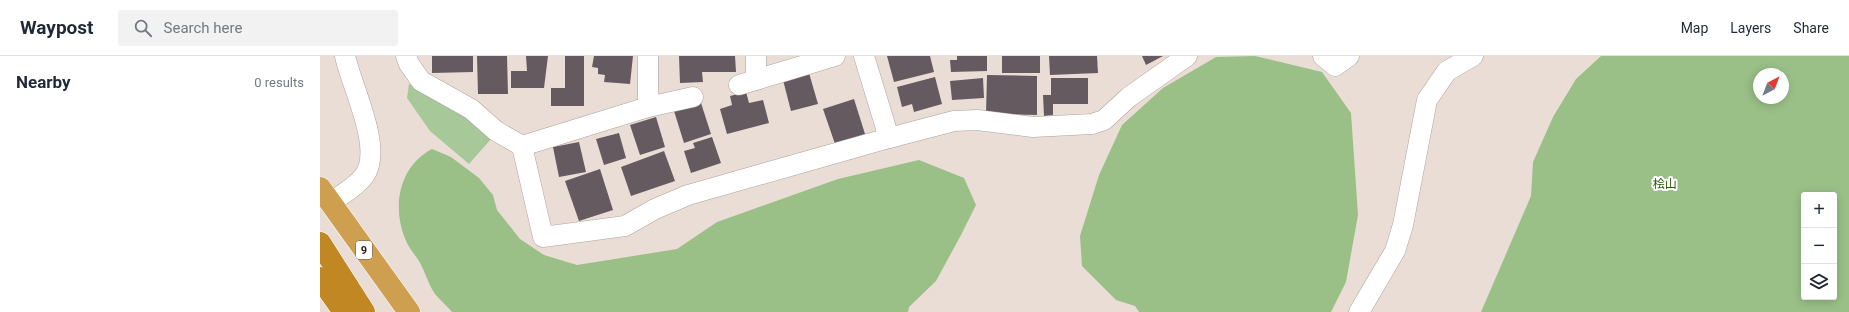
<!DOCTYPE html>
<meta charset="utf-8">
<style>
body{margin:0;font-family:Roboto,"Noto Sans JP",sans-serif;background:#f2f2f3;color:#1f2937}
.controls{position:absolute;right:12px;bottom:12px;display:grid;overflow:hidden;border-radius:4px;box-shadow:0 2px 10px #0003}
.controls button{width:36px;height:36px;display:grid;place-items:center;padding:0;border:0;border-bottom:1px solid #e0e1e3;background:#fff;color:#1f2937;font:20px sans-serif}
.compass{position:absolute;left:1433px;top:12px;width:36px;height:36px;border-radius:50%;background:#fff;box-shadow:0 2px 10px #0003;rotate:42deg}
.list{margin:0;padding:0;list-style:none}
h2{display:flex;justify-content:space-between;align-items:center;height:52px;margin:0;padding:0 16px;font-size:17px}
h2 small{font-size:13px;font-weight:400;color:#747a83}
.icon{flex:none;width:22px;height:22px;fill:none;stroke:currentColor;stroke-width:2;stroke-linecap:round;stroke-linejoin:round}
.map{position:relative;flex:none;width:1529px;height:256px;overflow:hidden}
header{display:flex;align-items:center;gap:24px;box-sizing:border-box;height:56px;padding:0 20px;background:#fff;border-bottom:1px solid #e0e1e3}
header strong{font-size:19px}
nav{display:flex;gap:22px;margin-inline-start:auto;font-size:14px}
.search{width:280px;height:36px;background:#f2f2f3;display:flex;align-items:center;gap:10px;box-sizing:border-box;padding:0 14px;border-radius:4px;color:#747a83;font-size:15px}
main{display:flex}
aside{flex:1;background:#fff}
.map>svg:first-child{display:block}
</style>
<header>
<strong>Waypost</strong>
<div class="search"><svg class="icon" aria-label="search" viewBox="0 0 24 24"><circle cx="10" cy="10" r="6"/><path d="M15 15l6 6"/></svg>Search here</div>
<nav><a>Map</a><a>Layers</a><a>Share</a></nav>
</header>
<main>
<aside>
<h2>Nearby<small>0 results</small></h2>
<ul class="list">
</ul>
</aside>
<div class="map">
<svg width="1529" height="256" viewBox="0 0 1529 256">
<rect width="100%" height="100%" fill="#eaddd6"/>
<!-- green -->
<polygon fill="#a7c898" points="89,28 154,65 171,83 149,108 110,75 87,42"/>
<!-- forest -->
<g fill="#9ac088" fill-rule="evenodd">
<polygon points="935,0 1002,16 1031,57 1038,159 1026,226 1011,256 819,256 815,250 796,244 762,210 760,180 779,119 802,69 843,32 896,1"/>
<path d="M 1281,0 L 1529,0 L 1529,256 L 1161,256 L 1211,140 L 1213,106 L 1233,61 L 1256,23 ZM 1439,18 L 1463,18 L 1463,42 L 1439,42 ZM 1484,139 L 1514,139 L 1514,241 L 1484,241 Z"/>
<path d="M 112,93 L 131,101 L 159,122 L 173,139 L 177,154 L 200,183 L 224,199 L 257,209 L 357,193 L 397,166 L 518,123 L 599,104 L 644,122 L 656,149 L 641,179 L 616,225 L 589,251 L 588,256 L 132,256 C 127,250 120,244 115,238 C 108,228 105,215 99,205 C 95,199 90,193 87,187 C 71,153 78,111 112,93 Z"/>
</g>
<!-- building -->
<g fill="#655a60">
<polygon points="112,0 153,0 153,16 112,17"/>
<polygon points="157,0 187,0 188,38 158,38"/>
<polygon points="206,0 228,0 224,32 191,32 191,15 207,15"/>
<polygon points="245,0 264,0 264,50 231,50 231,32 245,32"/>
<polygon points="274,0 313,0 310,28 284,26 285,19 278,18 278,12 272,11"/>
<polygon points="359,0 415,0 416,16 382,16 383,26 360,27"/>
<polygon points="567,0 610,0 614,16 574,26"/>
<polygon points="637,0 667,0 667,15 631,16 630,4 637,4"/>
<rect x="682" y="0" width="38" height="17"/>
<polygon points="729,0 777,0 778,17 730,19"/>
<polygon points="822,0 843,0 826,9"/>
<polygon points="489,17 498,48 471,55 463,24"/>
<polygon points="667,19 717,20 717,59 666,58"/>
<polygon points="615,21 622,48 594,56 592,48 582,51 577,31"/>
<polygon points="663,22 664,42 632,44 630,25"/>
<polygon points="731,22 768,22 768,48 733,48 733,59 724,60 723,39 731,39"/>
<polygon points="426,36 429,47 443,44 449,67 407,78 400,53 412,49 410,40"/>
<polygon points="534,43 545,78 515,88 503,53"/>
<polygon points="381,47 391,78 364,87 354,55"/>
<polygon points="336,61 345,91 320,99 310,69"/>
<polygon points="299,77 306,102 284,109 276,83"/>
<polygon points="392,81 401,107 371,117 364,95 375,92 373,87"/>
<polygon points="259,86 266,116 239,121 233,91"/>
<polygon points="344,95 355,125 311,140 301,111"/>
<polygon points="280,113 293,154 259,165 245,125"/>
</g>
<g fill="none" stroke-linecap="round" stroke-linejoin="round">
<!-- minor casing -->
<g stroke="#ada19a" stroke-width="21">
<g id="minor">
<polyline points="86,0 89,8 101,25 151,53 176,75 202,90 328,51 373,41"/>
<polyline points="328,0 328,51"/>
<polyline points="436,0 436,24"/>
<polyline points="1003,0 1015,10 1029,0"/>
<polyline points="419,29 515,0"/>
<polyline points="569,82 634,65 657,64 713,71 772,68 784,64 809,41 867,0"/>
<polyline points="202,90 223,181 305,170 335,153 368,139 569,82 544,0"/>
<path d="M 10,147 C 21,139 36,131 44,120 C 64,93 32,32 25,0"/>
<polyline points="1039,256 1075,195 1083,169 1107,44 1127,15 1153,0"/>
</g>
</g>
<!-- trunk casing -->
<g stroke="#fff" stroke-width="23">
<polyline id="trunk" points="0,132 89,256"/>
</g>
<!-- motorway casing -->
<g stroke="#fff" stroke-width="23">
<g id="motorway">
<polyline points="0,187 44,256"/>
<polyline points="0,222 24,256"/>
</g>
</g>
<!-- minor -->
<use href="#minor" stroke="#fff" stroke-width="20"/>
<!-- trunk -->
<use href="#trunk" stroke="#ce9f4e" stroke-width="22"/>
<!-- motorway -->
<use href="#motorway" stroke="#c18722" stroke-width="22"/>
</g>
<g text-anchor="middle" stroke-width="4" stroke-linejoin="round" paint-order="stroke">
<!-- shield labels -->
<rect fill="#fff" stroke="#635f5e" stroke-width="1" x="36" y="185" width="16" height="18" rx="3"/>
<g font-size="11" font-weight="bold" fill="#201b19">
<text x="44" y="198">9</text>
</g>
<!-- park labels -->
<g font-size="12" fill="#2b590a" stroke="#fff">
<text x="1345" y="132">桧山</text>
</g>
</g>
</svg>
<div class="controls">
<button>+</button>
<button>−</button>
<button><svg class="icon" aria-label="layers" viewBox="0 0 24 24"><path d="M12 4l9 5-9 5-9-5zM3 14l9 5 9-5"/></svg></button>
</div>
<svg class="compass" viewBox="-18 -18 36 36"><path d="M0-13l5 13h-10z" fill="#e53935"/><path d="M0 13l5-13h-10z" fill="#747a83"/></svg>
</div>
</main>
